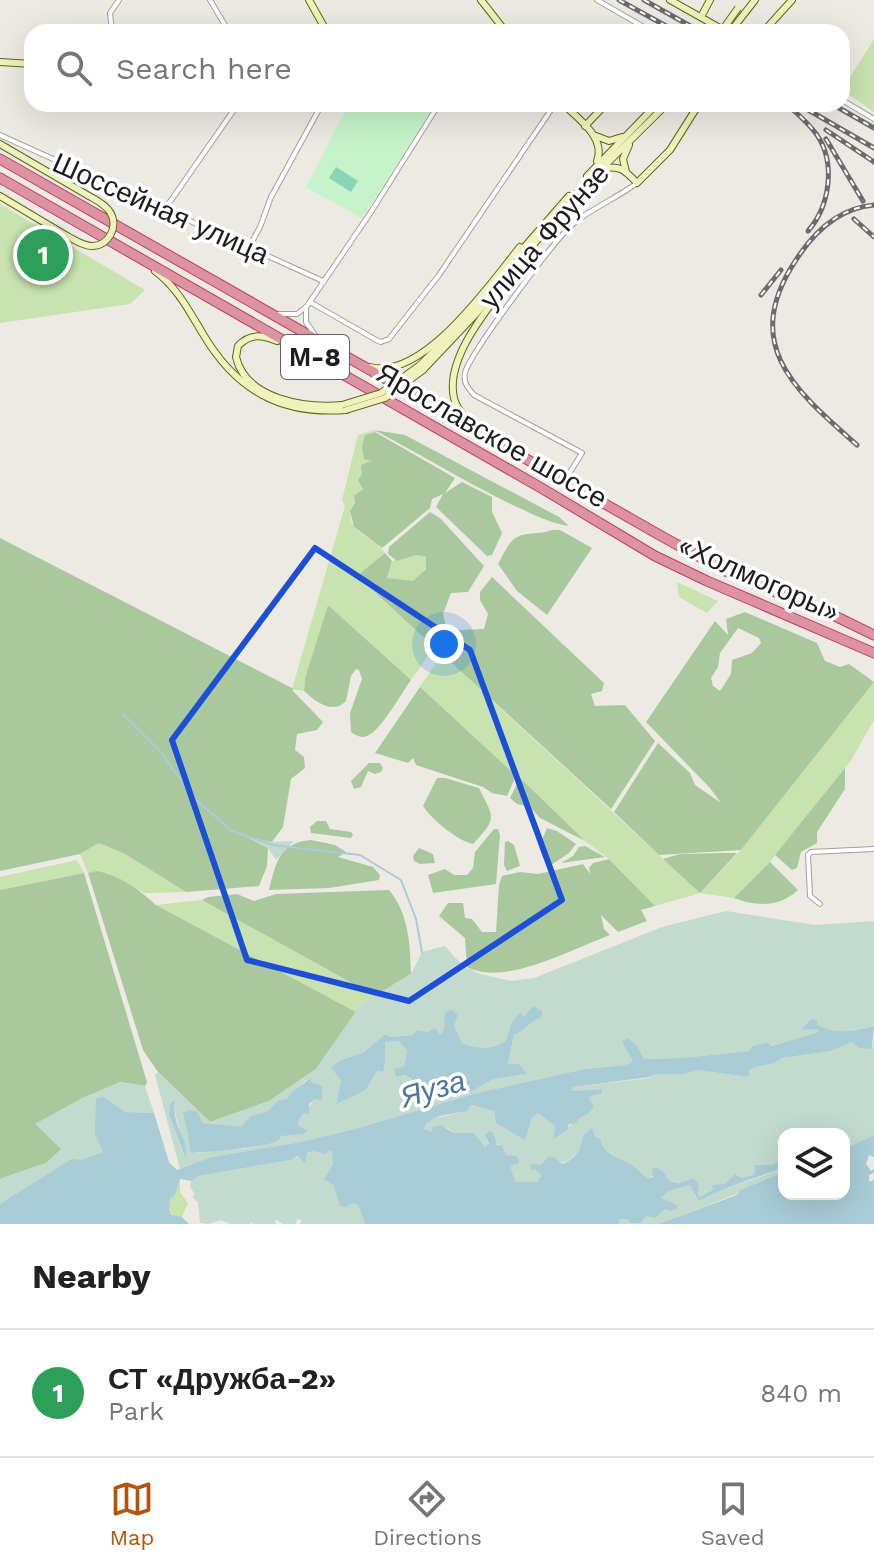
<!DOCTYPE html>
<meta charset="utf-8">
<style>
body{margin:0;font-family:"Work Sans",sans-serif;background:#f2f2f2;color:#222}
.controls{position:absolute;right:24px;bottom:24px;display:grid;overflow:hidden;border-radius:16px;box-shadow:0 8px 32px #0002}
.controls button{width:72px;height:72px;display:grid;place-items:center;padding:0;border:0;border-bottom:2px solid #e0e0e0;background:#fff;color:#222;font:40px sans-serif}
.you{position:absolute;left:444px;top:644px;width:28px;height:28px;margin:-20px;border:6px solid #fff;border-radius:50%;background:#1a73e8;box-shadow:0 0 0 12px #1a73e833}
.badge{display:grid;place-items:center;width:52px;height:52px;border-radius:50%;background:#b45309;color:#fff;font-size:26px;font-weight:700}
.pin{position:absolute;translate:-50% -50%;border:4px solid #fff;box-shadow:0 2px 8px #0006}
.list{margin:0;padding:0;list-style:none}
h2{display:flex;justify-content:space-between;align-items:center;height:104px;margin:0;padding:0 32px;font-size:34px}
h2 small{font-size:26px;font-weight:400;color:#767676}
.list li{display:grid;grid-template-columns:52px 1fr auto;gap:24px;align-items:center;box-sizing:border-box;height:128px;padding:0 32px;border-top:2px solid #e0e0e0}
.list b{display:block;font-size:30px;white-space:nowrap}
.list p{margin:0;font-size:26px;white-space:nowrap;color:#767676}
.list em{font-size:26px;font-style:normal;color:#767676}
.icon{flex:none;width:44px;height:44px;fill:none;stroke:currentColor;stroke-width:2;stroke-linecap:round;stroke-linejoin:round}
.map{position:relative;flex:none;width:874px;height:1224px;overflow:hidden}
.search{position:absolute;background:#fff;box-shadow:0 8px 32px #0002;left:24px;right:24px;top:24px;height:88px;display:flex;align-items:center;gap:20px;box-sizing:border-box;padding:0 28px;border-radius:24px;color:#767676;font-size:30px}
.sheet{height:232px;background:#fff}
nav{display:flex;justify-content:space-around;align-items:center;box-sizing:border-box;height:112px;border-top:2px solid #e0e0e0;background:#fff;font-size:22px;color:#767676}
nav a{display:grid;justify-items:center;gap:4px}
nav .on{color:#b45309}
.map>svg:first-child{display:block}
</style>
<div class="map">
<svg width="874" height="1224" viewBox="0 0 874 1224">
<rect width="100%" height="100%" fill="#edeae4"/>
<!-- grass -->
<g fill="#c8e2b0">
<polygon points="874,39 874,112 842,90"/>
<polygon points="0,204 145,290 130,304 0,323"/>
<path d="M 374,430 L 377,431 L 365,435 C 367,442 372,452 373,459 C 375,481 343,503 352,523 C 358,536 377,541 385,553 L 357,577 L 434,647 L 411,680 L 328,605 L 305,678 L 304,691 L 292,689 L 345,506 L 342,500 L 358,435 Z"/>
<path d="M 416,555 L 425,557 C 430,569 421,574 413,582 L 387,578 L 392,561 Z"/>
<polygon points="677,582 718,601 707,613 679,597"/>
<polygon points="442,654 700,893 741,850 874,682 874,720 850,762 770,862 734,898 700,893 655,906 609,859 585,841 420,687"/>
<polygon points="99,843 125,854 186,892 144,893 108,873 88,873 80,854"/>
<polygon points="77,860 84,873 0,890 0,877"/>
<polygon points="202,900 375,996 361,1004 356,1012 156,905"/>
<path d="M 180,1179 L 180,1192 L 188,1203 L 182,1217 L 178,1218 C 169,1213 167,1209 170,1199 L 175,1195 Z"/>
</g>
<!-- forest -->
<g fill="#aac89e" fill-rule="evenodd">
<path d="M 374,430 L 405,435 L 559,517 L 569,526 C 549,523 535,515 517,507 C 468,484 422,455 374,430 Z"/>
<polygon points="375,432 455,478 445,493 462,482 492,497 492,512 502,533 492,555 487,556 436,507 443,494 432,499 430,508 382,548 354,527 350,511 355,502 354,496 363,489 358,480 362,474 361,465 372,461 364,459 362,447 365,435"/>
<polygon points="430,512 440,518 484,566 468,592 451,593 443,614 446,627 434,647 357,576 385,553 392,561 387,578 413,581 426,569 426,557 416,555 397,561 388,554 389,547"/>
<path d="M 552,530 L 560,530 L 592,548 L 547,615 L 517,591 L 498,564 C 502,557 507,545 513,540 C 522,531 541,535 552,530 Z"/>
<polygon points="0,538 294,689 292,690 323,722 317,730 297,734 295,750 304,757 305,768 291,779 283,827 272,842 250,838 268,848 267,866 259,886 186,892 125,854 99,843 80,854 0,871"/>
<polygon points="492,577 604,683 602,691 591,694 595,706 625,705 655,741 611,809 442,654 457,630 484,629 488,614 480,600 480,592"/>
<path d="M 328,605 L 411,680 C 401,694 383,727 369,735 C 362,739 357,736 351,732 L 350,713 L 362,679 L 359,670 L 356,669 L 351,676 L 346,701 C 333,715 316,702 304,691 L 305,678 Z"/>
<path d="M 745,612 L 817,643 L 825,661 L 840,667 L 849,664 L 874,682 L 741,850 L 659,855 L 614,812 L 658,743 L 690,773 L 695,785 L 721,803 L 710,788 L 646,722 L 715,621 L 728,635 L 726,619 ZM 738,628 L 759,638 L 761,643 L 752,653 L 732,660 L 731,674 L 720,691 L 713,686 L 711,678 L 718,667 L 720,653 Z"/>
<polygon points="420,687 513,773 514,780 507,796 492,793 483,787 416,765 413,758 408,763 375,753"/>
<polygon points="369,763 380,763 383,768 381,772 375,774 368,771 361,787 354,789 351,781"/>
<polygon points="845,768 845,789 817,832 817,843 801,852 797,868 792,870 775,855"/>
<path d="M 437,778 L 445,778 L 479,788 C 493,817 499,817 473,844 C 458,841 431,819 423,806 Z"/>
<polygon points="520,778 585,841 540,818 530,807 517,804 510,798"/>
<polygon points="317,821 326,821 330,829 351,832 353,835 351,838 311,833 310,827"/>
<polygon points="547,828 557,831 576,844 569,853 551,865 544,859 539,847"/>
<polygon points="494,829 498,829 500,835 496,884 433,893 428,875 445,869 454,875 467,875 473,868 475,852"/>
<path d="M 311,840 L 335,845 L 346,852 L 338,857 L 373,867 L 380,875 L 379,880 L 329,888 L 269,890 C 276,862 279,843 311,840 Z"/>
<polygon points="508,841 514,845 520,866 507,871 504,865 505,842"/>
<polygon points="585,846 605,857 561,863 573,856 579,847"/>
<polygon points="419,848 433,854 435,863 420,864 414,861 413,856"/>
<polygon points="723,853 737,853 700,893 663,859 680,854"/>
<path d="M 609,859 L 655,906 L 641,910 L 647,921 L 618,932 L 601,915 L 604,929 L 610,935 C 572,949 504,987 467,967 L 465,938 L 439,916 L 448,903 L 463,903 L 465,918 L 472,919 L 482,932 L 496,932 L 499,885 L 502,876 L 520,872 L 538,874 L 583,864 L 590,874 L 589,868 L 593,863 Z"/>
<path d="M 770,862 L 798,890 C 780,907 757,907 734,898 Z"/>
<path d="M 97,871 C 119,875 140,890 156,905 L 356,1012 L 316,1069 L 269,1101 L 210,1122 L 158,1072 L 143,1050 L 88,873 Z"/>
<polygon points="84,873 147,1082 145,1086 120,1082 36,1124 62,1149 46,1163 0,1179 0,890"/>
<path d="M 389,890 C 409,914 410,944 411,974 L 375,996 L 202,900 L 208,897 L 237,894 L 254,901 L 276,894 Z"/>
</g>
<!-- wetland -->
<g fill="#c3dacf" fill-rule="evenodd">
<polygon points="246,837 272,842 294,841 276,860 268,848"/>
<path d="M 726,911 L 815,925 L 874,921 L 874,1026 L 837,1033 L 808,1023 L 804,1026 L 817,1029 L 820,1032 L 772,1046 L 767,1044 L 752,1046 L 749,1051 L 682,1058 L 644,1059 L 637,1045 L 633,1061 L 625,1065 L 585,1069 L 477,1093 L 355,1129 L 301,1142 L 211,1157 L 180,1169 L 155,1075 L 158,1072 L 210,1122 L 269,1101 L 316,1069 L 361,1004 L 411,974 L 422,952 L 445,946 L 463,966 L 480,974 L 511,981 L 534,978 L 662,927 ZM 521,1013 L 524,1018 L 530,1013 L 542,1017 C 530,1021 526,1030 514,1035 L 508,1065 L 526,1074 L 493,1079 L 419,1099 L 404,1095 L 410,1087 L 412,1079 L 405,1075 L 397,1077 L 404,1067 L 407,1050 L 398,1041 L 385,1042 L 385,1064 L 383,1072 L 377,1071 L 366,1090 L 336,1103 L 341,1080 L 332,1068 L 339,1061 L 364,1052 L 385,1034 L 391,1037 L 413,1035 L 416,1030 L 439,1036 L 444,1029 L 454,1026 L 462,1043 C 479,1049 490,1050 506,1041 L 511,1024 ZM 306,1080 L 310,1083 L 315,1099 L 298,1121 L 299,1126 L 307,1130 L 281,1136 L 276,1142 L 243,1149 L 231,1148 L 198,1153 L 188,1139 L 183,1113 L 196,1112 L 203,1123 L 241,1128 L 252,1116 L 268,1112 L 279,1100 L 287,1099 ZM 175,1103 C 174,1122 185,1137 184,1156 L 169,1115 Z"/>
<path d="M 852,1042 L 872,1048 L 874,1043 L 874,1135 L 844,1149 L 844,1134 L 784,1134 L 784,1158 L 772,1165 L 755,1166 L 754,1176 L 741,1178 L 700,1197 L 698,1194 L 699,1185 L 669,1181 L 664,1172 L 647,1178 L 602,1147 L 582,1146 C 559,1176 562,1153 535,1168 L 541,1177 L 536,1182 L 514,1182 L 510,1164 L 512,1157 L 506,1155 L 494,1139 L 486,1139 L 489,1145 L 485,1147 L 474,1133 L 454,1133 L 448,1128 L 433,1133 L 424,1129 L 431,1119 L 467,1111 L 471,1105 L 494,1111 L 496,1123 L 525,1139 L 532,1118 L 538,1113 L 555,1126 L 553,1138 C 568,1130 579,1117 590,1103 L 587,1097 L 601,1089 L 571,1091 L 573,1087 L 650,1078 L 656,1074 L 685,1074 L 697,1070 L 749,1077 L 749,1070 C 759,1064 773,1067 782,1058 L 831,1051 Z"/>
<polygon points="120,1082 145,1086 154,1113 125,1112 104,1097 103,1152 81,1160 0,1204 0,1179 46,1163 61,1149 35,1124 82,1098"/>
<polygon points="333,1150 333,1164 324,1179 334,1186 338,1196 358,1205 365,1224 300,1224 301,1220 297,1219 296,1224 283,1224 275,1219 276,1224 253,1224 251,1222 250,1224 230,1224 221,1220 209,1224 200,1223 198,1202 193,1198 194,1193 190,1187 191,1181 197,1176 291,1160 313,1151"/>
<path d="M 784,1168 L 784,1172 L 740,1190 L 737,1194 L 658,1224 L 618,1224 L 620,1219 L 646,1215 L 676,1205 L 661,1198 L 669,1191 L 690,1185 L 697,1199 L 703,1199 C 728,1186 757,1179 784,1168 Z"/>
</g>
<!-- park -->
<polygon fill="#c6f3c9" points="349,104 435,104 362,218 306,187"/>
<!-- pitch -->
<polygon fill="#8bd4b8" points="336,167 358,181 351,192 329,178"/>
<!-- water -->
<g fill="#a9ccd6">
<path d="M 533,1006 L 542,1011 L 542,1017 C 530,1021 526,1030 514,1035 L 508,1064 L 519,1064 L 527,1074 L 493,1079 L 470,1092 L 448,1091 L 419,1099 L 403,1096 L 410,1087 L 412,1079 L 405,1075 L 396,1077 L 394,1069 L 404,1067 L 407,1050 L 398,1041 L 385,1042 L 385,1064 L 383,1072 L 377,1071 L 366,1090 L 336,1104 L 341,1080 L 331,1068 L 339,1061 L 364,1052 L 385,1034 L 391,1037 L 413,1035 L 416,1030 L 428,1032 L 435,1028 L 440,1035 L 444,1029 L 445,1012 L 452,1010 L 458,1014 L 454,1026 L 462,1043 C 479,1049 490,1050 506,1041 L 511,1024 L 520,1012 L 524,1017 Z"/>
<path d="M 812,1019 L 817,1020 L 817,1025 C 838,1035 852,1031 874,1026 L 872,1049 L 860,1048 L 852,1042 L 831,1051 L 782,1058 C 773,1067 759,1064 749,1070 L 749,1077 L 697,1070 L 685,1074 L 656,1074 L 650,1077 L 573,1087 L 572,1091 L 602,1089 L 602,1093 L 588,1097 L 594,1107 L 589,1113 L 578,1119 L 577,1123 L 569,1124 L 567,1130 L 553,1139 L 555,1126 L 538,1113 L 532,1118 L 525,1140 L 496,1123 L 494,1111 L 471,1105 L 467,1111 C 452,1115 431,1113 424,1129 L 432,1132 L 433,1127 L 441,1125 L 454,1133 L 474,1133 L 485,1147 L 489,1144 L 485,1135 L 489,1131 L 493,1132 L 497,1145 L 502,1146 L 506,1155 L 516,1156 L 519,1160 L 518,1164 L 510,1165 L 515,1182 L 537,1182 L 541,1176 L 535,1169 L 531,1170 L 530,1164 L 541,1165 L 548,1157 L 554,1157 L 562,1164 C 574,1160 582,1149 583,1136 L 592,1128 L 595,1137 L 600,1139 C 604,1155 618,1156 631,1165 C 637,1168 642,1174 647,1178 L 653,1177 L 652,1170 L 655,1167 L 664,1172 L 669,1181 L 680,1183 L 694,1178 L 699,1185 L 698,1194 L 700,1197 L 713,1190 L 712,1185 L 725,1184 L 735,1174 L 741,1178 L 754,1175 L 755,1165 L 772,1165 L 784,1158 L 784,1168 C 757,1177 728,1186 703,1199 L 698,1200 L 690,1185 L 669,1191 L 661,1198 L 677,1205 L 677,1209 L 670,1211 L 665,1209 L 655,1218 L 646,1216 L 641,1223 L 630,1223 L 628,1219 L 620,1219 L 618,1224 L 365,1224 L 358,1205 L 353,1203 L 346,1207 L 340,1206 L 334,1186 L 324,1179 L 333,1164 L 332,1150 L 324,1154 L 313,1151 L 307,1153 L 305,1163 L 298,1156 L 291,1160 L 198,1176 L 191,1181 L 180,1179 L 175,1195 L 170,1199 L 169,1210 L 172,1215 L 182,1217 L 189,1224 L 0,1224 L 0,1204 L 72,1159 L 81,1160 L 103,1152 L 95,1134 L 96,1099 L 104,1097 L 125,1112 L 154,1113 L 169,1162 L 177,1170 L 211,1157 L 301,1142 L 355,1129 L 477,1093 L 585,1069 L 625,1065 L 633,1061 L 622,1042 L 627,1038 L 637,1045 L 644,1059 L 682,1058 L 749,1051 L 752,1046 L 767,1043 L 772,1046 L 819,1032 L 817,1029 L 802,1030 L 804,1026 Z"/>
<path d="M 311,1078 L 311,1082 L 322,1086 L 322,1100 L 315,1099 L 309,1104 L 309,1114 L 303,1114 L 298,1121 L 299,1126 L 307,1130 L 304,1134 L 281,1136 C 280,1138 279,1140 277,1141 C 271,1146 200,1154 191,1152 L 183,1113 L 189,1110 L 197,1112 L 203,1123 L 241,1127 L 251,1116 L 267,1112 L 279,1100 L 287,1099 L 292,1092 Z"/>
<path d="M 174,1100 C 175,1106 174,1113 176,1120 C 179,1133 189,1145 185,1157 L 169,1115 L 170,1104 Z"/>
<polygon points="874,1135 874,1157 869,1155 866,1164 871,1171 874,1169 874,1173 869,1175 869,1182 874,1180 874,1224 658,1224 737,1195 740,1190 784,1172 784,1194 844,1194 844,1149"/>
</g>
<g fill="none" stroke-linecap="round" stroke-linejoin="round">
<!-- stream -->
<polyline stroke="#a9ccd6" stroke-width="2" points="123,714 160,751 194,798 232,831 273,845 360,855 401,880 416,919 422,952"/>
<!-- street casing -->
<g stroke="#a1a1a1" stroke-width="6">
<g id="street">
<polyline points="210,0 229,32"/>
<polyline points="597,0 649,30"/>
<polyline points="112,32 110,13 119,0"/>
<polyline points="842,100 874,119"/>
<polyline points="582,105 583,104"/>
<polyline points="0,135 323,281"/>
<polyline points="165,209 238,104"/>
<polyline points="248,249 260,227 271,197 322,104"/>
<polyline points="310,302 378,341 381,342 389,339 439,275 555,104"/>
<polyline points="306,307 306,322 315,335"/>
<polyline points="278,314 297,314 307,306 371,212 439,104"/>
<path d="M 565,480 L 582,453 L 474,395 C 468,388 463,383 465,373 C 469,355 557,236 574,223 C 594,207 617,198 637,183"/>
<polyline points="820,904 810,896 808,855 811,852 874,849"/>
</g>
</g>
<!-- secondary casing -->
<g stroke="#5e6811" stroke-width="8">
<g id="secondary">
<polyline points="309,0 327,32"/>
<polyline points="481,0 506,32"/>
<polyline points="670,0 727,32"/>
<polyline points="701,17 710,0"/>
<polyline points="730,32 755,0"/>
<polyline points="763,32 792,0"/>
<polyline points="0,62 32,64"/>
<path d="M 563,104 C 579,119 606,138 597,161"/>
<polyline points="585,126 606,104"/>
<polyline points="596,136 609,141 622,137"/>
<polyline points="0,144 89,196"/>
<path d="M 601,170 C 618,163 626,171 637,183 L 670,150 L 699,104"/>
<polyline points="626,172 623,159 629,145"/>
<polyline points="587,176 657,104"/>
<polyline points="0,196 67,236"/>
<polyline points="521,251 569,196"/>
<path d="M 155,271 C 177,287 189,311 203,334 C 236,390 280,415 346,410"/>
<path d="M 277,341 C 261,335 250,333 238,346 L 236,357 C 246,400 306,408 342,405"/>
<polyline points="419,366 452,334 502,276"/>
<path d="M 370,367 C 423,381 490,284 520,247"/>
<polyline points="423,370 475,315 574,196 667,104"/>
<path d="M 470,424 C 464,416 456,408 454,398 C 444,355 495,301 518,268"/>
</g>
</g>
<!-- highway casing -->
<g stroke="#c53868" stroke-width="11">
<g id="highway">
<polyline points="0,159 663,537 731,574 835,616 874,635"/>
<polyline points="0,178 543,489 655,556 707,581 874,653"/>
</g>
</g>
<!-- street -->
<use href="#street" stroke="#fff" stroke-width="4"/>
<!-- secondary -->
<use href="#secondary" stroke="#eff2be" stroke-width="6"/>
<!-- highway -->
<use href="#highway" stroke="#dc94a2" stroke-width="9"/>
<!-- rail casing -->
<g stroke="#6b6b6b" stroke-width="5">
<g id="rail">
<polyline points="619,0 677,32"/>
<polyline points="644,0 701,32"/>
<polyline points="798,104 874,148"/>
<polyline points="832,104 874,128"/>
<path d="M 791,108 C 800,116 810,125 817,135 C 836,163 830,206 808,231"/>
<polyline points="826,130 874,162"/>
<polyline points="826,139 863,201"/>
<polyline points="854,219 874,237"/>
<polyline points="761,295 781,270"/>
<path d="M 857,445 C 792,388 738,342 800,254 C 818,228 841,208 874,205"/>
</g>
</g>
<!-- rail -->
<use href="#rail" stroke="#fff" stroke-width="2" stroke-dasharray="6" stroke-linecap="butt"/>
<!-- secondary-bridge casing -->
<g stroke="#5e6811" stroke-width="8" stroke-linecap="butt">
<g id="secondary-bridge">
<polyline points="721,32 738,8"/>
<path d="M 67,236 C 75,240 83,246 92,246 C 109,246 119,226 110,212 C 105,204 96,200 89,196"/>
<polyline points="342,405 381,393 419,366"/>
<polyline points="346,410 385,398 423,370"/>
</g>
</g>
<!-- secondary-bridge -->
<use href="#secondary-bridge" stroke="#eff2be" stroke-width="6"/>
</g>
<!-- marked area -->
<path fill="none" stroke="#1d4ed8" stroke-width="6" stroke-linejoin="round" d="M 315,548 L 470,650 L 562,900 L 409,1001 L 247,960 L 172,740 Z"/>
<g text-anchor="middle" stroke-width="7" stroke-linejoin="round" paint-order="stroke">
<!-- shield labels -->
<rect fill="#fff" stroke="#616161" stroke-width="2" x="281" y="335" width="68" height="44" rx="6"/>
<g font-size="26" font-weight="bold" fill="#1d1d1d">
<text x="315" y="366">М-8</text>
</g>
<!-- street labels -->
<g font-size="28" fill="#1d1d1d" stroke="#fff">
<text transform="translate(161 208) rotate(24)" y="10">Шоссейная улица</text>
<text transform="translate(544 236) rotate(-49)" y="10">улица Фрунзе</text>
<text transform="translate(492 435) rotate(30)" y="10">Ярославское шоссе</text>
<text transform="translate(759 578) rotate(24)" y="10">«Холмогоры»</text>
</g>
<!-- water labels -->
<g font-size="30" font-style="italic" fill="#52769b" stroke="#fff">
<text transform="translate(433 1089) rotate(-16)" y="10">Яуза</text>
</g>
</g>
</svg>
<div class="controls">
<button><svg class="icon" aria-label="layers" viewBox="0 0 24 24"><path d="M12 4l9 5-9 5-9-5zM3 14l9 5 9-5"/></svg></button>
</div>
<div class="you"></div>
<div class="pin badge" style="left:43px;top:255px;background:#2e9e5b">1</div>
<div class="search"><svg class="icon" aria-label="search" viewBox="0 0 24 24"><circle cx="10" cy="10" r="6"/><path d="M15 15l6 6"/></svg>Search here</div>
</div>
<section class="sheet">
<h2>Nearby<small></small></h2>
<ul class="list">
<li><span class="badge" style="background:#2e9e5b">1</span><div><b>СТ «Дружба-2»</b><p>Park</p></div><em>840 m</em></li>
</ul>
</section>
<nav>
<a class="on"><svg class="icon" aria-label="map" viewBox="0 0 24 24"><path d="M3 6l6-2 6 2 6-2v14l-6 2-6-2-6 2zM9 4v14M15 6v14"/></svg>Map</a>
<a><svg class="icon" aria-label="directions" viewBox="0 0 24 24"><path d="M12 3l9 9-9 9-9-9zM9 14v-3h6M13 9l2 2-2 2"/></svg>Directions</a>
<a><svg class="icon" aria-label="saved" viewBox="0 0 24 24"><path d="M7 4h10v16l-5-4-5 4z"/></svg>Saved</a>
</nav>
